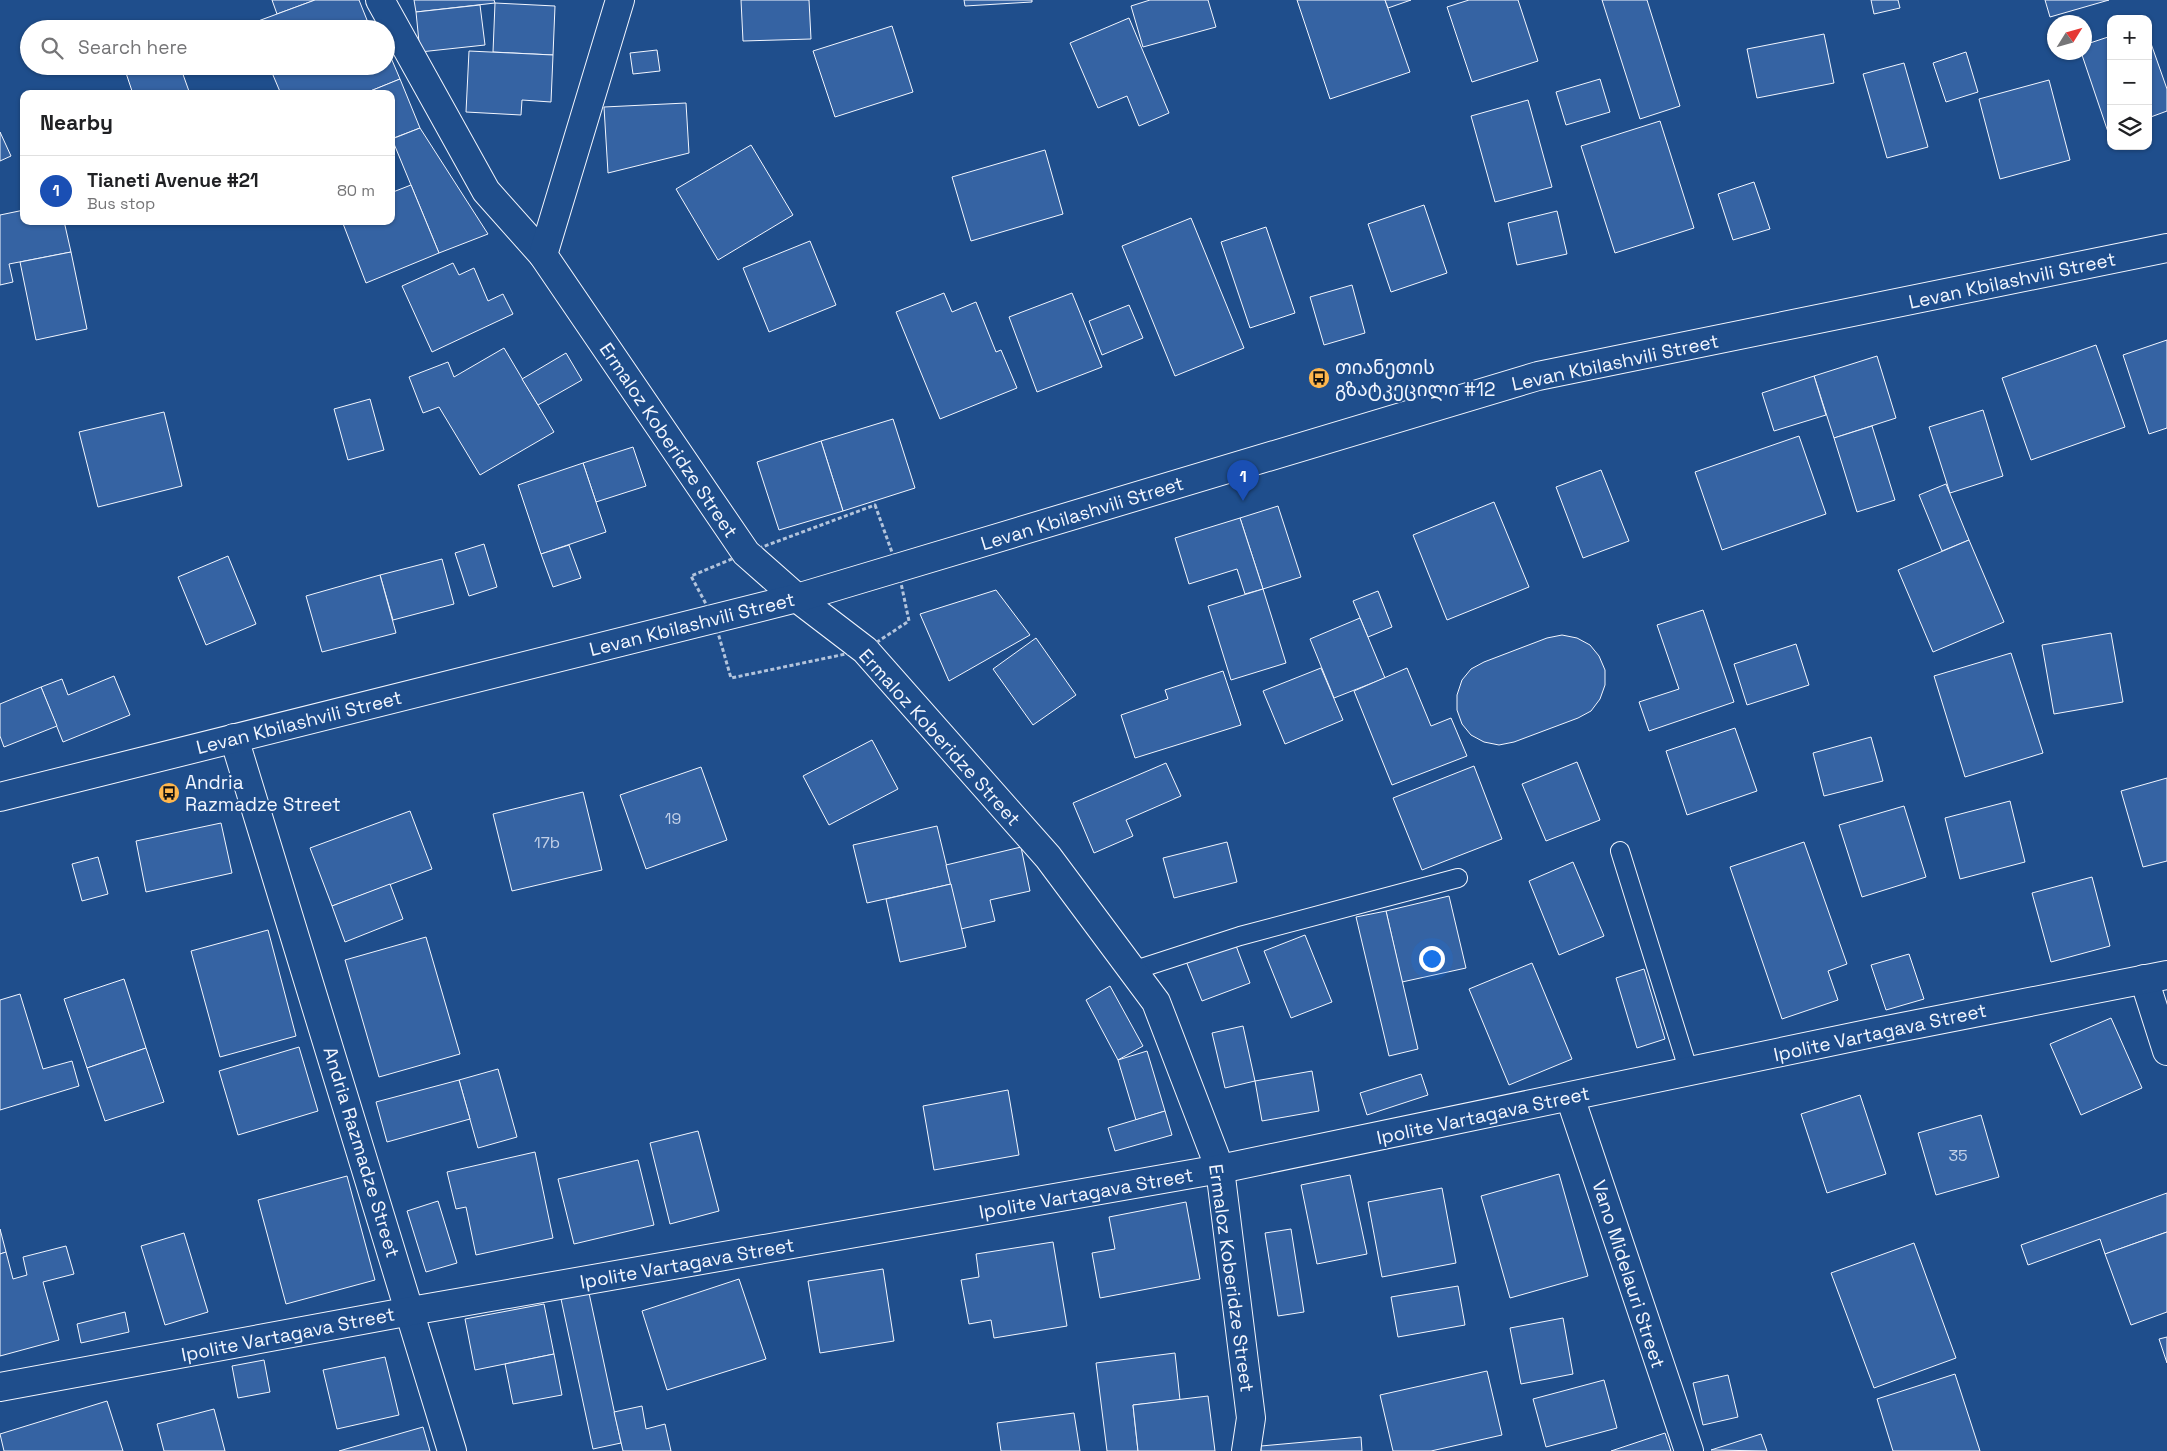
<!DOCTYPE html>
<meta charset="utf-8">
<style>
body{margin:0;font-family:"Space Grotesk","Noto Sans Georgian",sans-serif;background:#f2f2f2;color:#202124}
.controls{position:absolute;right:15px;top:15px;display:grid;overflow:hidden;border-radius:10px;box-shadow:0 1px 4px #0004}
.controls button{width:45px;height:45px;display:grid;place-items:center;padding:0;border:0;border-bottom:1px solid #e0e0e0;background:#fff;color:#202124;font:25px sans-serif}
.compass{position:absolute;left:2047px;top:15px;width:45px;height:45px;border-radius:50%;background:#fff;box-shadow:0 1px 4px #0004;rotate:53deg}
.you{position:absolute;left:1431px;top:958px;width:18px;height:18px;margin:-12px;border:4px solid #fff;border-radius:50%;background:#1a73e8;box-shadow:0 0 0 8px #1a73e833}
.badge{display:grid;place-items:center;width:32px;height:32px;border-radius:50%;background:#d93025;color:#fff;font-size:16px;font-weight:700}
.pin{position:absolute;translate:-50% -41px;filter:drop-shadow(0 1px 2px #0008)}
.pin::after{content:'';position:absolute;top:26px;width:18px;height:15px;background:inherit;clip-path:polygon(0 0,100% 0,50% 100%)}
.list{margin:0;padding:0;list-style:none}
h2{display:flex;justify-content:space-between;align-items:center;height:65px;margin:0;padding:0 20px;font-size:21px}
h2 small{font-size:16px;font-weight:400;color:#757577}
.list li{display:grid;grid-template-columns:32px 1fr auto;gap:15px;align-items:center;box-sizing:border-box;height:70px;padding:0 20px;border-top:1px solid #e0e0e0}
.list b{display:block;font-size:19px;white-space:nowrap}
.list p{margin:0;font-size:16px;white-space:nowrap;color:#757577}
.list em{font-size:16px;font-style:normal;color:#757577}
.icon{flex:none;width:28px;height:28px;fill:none;stroke:currentColor;stroke-width:2;stroke-linecap:round;stroke-linejoin:round}
.map{position:relative;flex:none;width:2167px;height:1451px;overflow:hidden}
.search{position:absolute;background:#fff;box-shadow:0 1px 4px #0004;left:20px;top:20px;width:375px;height:55px;display:flex;align-items:center;gap:12px;box-sizing:border-box;padding:0 18px;border-radius:28px;color:#757577;font-size:19px}
.panel{position:absolute;background:#fff;box-shadow:0 1px 4px #0004;left:20px;top:90px;width:375px;height:135px;border-radius:10px}
.map>svg:first-child{display:block}
</style>
<div class="map">
<svg width="2167" height="1451" viewBox="0 0 2167 1451">
<rect width="100%" height="100%" fill="#1f4e8c"/>
<!-- building -->
<g fill="#3563a3" stroke="#f2f6ff">
<polygon points="272,0 315,0 277,14"/>
<polygon points="315,0 359,0 367,20 343,29 252,29 250,24"/>
<polygon points="414,0 494,0 495,3 416,12"/>
<polygon points="741,0 809,0 811,39 743,41"/>
<polygon points="964,0 1032,0 1032,2 965,6"/>
<polygon points="1150,0 1208,0 1216,27 1143,47 1131,6"/>
<polygon points="1297,0 1385,0 1410,72 1330,99"/>
<polygon points="1385,0 1411,0 1388,8"/>
<polygon points="1469,0 1518,0 1538,61 1472,82 1447,7"/>
<polygon points="1602,0 1647,0 1680,106 1640,119"/>
<polygon points="1871,0 1898,0 1900,8 1874,14"/>
<polygon points="2045,0 2109,0 2050,17"/>
<polygon points="495,3 555,6 553,55 493,52"/>
<polygon points="480,5 485,45 420,52 416,12"/>
<polygon points="1129,18 1169,113 1139,126 1127,96 1098,108 1070,43"/>
<polygon points="892,26 913,92 835,117 813,51"/>
<polygon points="1824,34 1834,83 1757,98 1747,49"/>
<polygon points="2148,35 2167,89 2167,111 2148,118"/>
<polygon points="2111,36 2111,131 2108,132 2081,52 2084,52 2084,45"/>
<polygon points="386,46 400,79 363,94 281,94 270,68 275,66 386,66"/>
<polygon points="657,50 660,71 633,74 630,53"/>
<polygon points="469,51 553,55 551,102 522,100 521,115 466,112"/>
<polygon points="1966,52 1978,92 1946,102 1933,63"/>
<polygon points="1904,63 1928,147 1887,158 1863,74"/>
<polygon points="127,66 180,66 190,94 133,94 124,67"/>
<polygon points="400,79 420,128 391,139 391,94 363,94"/>
<polygon points="1600,79 1610,112 1566,125 1556,92"/>
<polygon points="2049,80 2070,160 2000,179 1979,99"/>
<polygon points="1528,100 1552,187 1495,202 1471,116"/>
<polygon points="686,103 689,153 608,173 604,107"/>
<polygon points="1660,121 1694,228 1615,253 1581,146"/>
<polygon points="420,128 488,234 439,253 392,139"/>
<polygon points="0,132 11,156 0,161"/>
<polygon points="751,145 793,215 718,260 676,189"/>
<polygon points="1045,150 1063,214 971,241 952,177"/>
<polygon points="1754,182 1770,229 1733,240 1718,194"/>
<polygon points="411,185 439,253 366,283 342,221 391,221 391,188 393,192"/>
<polygon points="1424,205 1447,273 1391,292 1368,224"/>
<polygon points="24,210 24,221 64,221 71,252 9,264 13,282 0,285 0,215"/>
<polygon points="1557,211 1567,254 1517,265 1508,223"/>
<polygon points="1191,218 1244,348 1175,376 1122,246"/>
<polygon points="1266,227 1295,313 1250,328 1221,242"/>
<polygon points="810,241 836,305 769,332 743,268"/>
<polygon points="71,252 87,329 36,340 20,262"/>
<polygon points="453,263 459,275 474,268 488,301 503,294 513,314 432,352 402,286"/>
<polygon points="1352,285 1365,333 1324,345 1310,297"/>
<polygon points="944,293 952,312 976,302 996,352 1001,350 1017,388 940,419 896,312"/>
<polygon points="1072,293 1102,367 1037,392 1009,317"/>
<polygon points="1129,305 1143,338 1102,355 1089,321"/>
<polygon points="2167,340 2167,428 2149,434 2123,355"/>
<polygon points="2096,345 2125,427 2031,460 2002,378"/>
<polygon points="504,348 554,432 480,475 439,407 423,413 409,377 448,362 454,377"/>
<polygon points="566,353 582,380 538,405 522,379"/>
<polygon points="1877,356 1896,418 1834,438 1814,376"/>
<polygon points="1814,376 1826,415 1774,431 1762,393"/>
<polygon points="370,399 384,450 348,460 334,409"/>
<polygon points="1983,410 2003,476 1950,493 1929,427"/>
<polygon points="164,412 182,486 98,507 79,432"/>
<polygon points="893,419 915,488 843,511 821,441"/>
<polygon points="1872,426 1895,500 1857,512 1834,438"/>
<polygon points="1799,436 1826,514 1722,550 1695,472"/>
<polygon points="821,441 843,511 779,530 757,462"/>
<polygon points="633,447 646,486 596,502 583,463"/>
<polygon points="583,463 606,532 541,554 518,485"/>
<polygon points="1601,470 1629,541 1583,558 1556,487"/>
<polygon points="1946,484 1969,540 1942,551 1919,495"/>
<polygon points="1494,502 1529,587 1447,620 1413,535"/>
<polygon points="1278,506 1301,577 1263,589 1240,518"/>
<polygon points="1240,518 1263,589 1245,594 1237,569 1189,584 1175,538"/>
<polygon points="1969,540 2004,622 1933,652 1898,570"/>
<polygon points="484,544 497,587 469,596 455,553"/>
<polygon points="569,545 581,578 553,587 541,554"/>
<polygon points="228,556 256,624 206,645 178,577"/>
<polygon points="442,559 454,604 393,620 380,575"/>
<polygon points="380,575 396,633 322,652 306,596"/>
<polygon points="1263,589 1286,663 1231,680 1208,606"/>
<polygon points="996,590 1030,635 949,681 920,614"/>
<polygon points="1378,591 1392,627 1368,637 1353,601"/>
<polygon points="1703,610 1734,702 1649,731 1639,702 1679,689 1657,625"/>
<polygon points="1360,618 1385,678 1334,698 1310,639"/>
<polygon points="2111,633 2123,702 2054,714 2042,645"/>
<polygon points="1562,635 1577,638 1590,645 1599,656 1605,670 1605,685 1600,699 1591,711 1578,718 1514,742 1499,745 1484,742 1471,735 1462,724 1457,710 1457,695 1462,680 1471,669 1484,662 1547,638"/>
<polygon points="1036,638 1076,695 1033,725 993,669"/>
<polygon points="1796,644 1809,685 1747,705 1734,664"/>
<polygon points="2011,653 2043,753 1965,777 1934,676"/>
<polygon points="1321,668 1343,720 1285,744 1263,691"/>
<polygon points="1407,668 1431,726 1451,718 1467,756 1392,785 1354,691"/>
<polygon points="1223,671 1241,725 1135,758 1121,715 1168,699 1165,690"/>
<polygon points="114,676 130,715 63,742 41,687 62,679 68,695"/>
<polygon points="41,687 57,726 4,747 0,736 0,704"/>
<polygon points="1735,728 1757,791 1687,815 1666,751"/>
<polygon points="1871,737 1883,781 1824,796 1813,753"/>
<polygon points="872,740 898,789 829,825 803,776"/>
<polygon points="1577,762 1600,820 1546,841 1522,784"/>
<polygon points="1166,763 1181,796 1126,820 1133,836 1094,853 1073,803"/>
<polygon points="1474,766 1502,839 1422,870 1393,798"/>
<polygon points="701,767 727,840 646,869 620,795"/>
<polygon points="2167,778 2167,861 2143,867 2121,791"/>
<polygon points="583,792 602,870 512,891 493,814"/>
<polygon points="2010,801 2025,862 1960,879 1945,818"/>
<polygon points="1904,806 1926,877 1862,897 1839,825"/>
<polygon points="410,811 432,869 332,906 310,848"/>
<polygon points="221,823 232,873 146,892 136,841"/>
<polygon points="937,826 951,884 867,903 853,845"/>
<polygon points="1227,842 1237,882 1174,898 1163,858"/>
<polygon points="1804,842 1847,964 1828,971 1838,1000 1782,1019 1730,867"/>
<polygon points="1021,847 1030,891 990,900 995,921 961,929 946,865"/>
<polygon points="98,857 108,894 82,901 72,864"/>
<polygon points="1573,862 1604,936 1559,955 1529,881"/>
<polygon points="2092,877 2110,946 2051,962 2032,893"/>
<polygon points="390,884 403,919 345,942 332,906"/>
<polygon points="951,884 966,947 900,962 886,899"/>
<polygon points="1449,896 1466,968 1402,982 1386,911"/>
<polygon points="1386,911 1418,1049 1389,1056 1356,917"/>
<polygon points="268,930 296,1036 220,1057 191,951"/>
<polygon points="1305,935 1332,1002 1291,1018 1264,951"/>
<polygon points="426,937 460,1054 379,1077 345,960"/>
<polygon points="1235,943 1250,983 1202,1001 1186,961"/>
<polygon points="1909,954 1924,999 1886,1010 1871,965"/>
<polygon points="1532,963 1572,1059 1509,1085 1469,989"/>
<polygon points="1644,969 1665,1039 1637,1048 1616,978"/>
<polygon points="124,979 146,1048 87,1068 64,999"/>
<polygon points="1110,986 1143,1046 1118,1060 1086,1000"/>
<polygon points="20,994 43,1069 72,1061 79,1086 0,1110 0,1000"/>
<polygon points="2111,1018 2142,1088 2081,1115 2050,1044"/>
<polygon points="1243,1026 1255,1081 1225,1088 1212,1033"/>
<polygon points="299,1047 318,1111 238,1135 219,1071"/>
<polygon points="146,1048 164,1102 105,1121 87,1068"/>
<polygon points="1147,1051 1165,1111 1136,1120 1118,1060"/>
<polygon points="498,1069 517,1137 478,1148 459,1080"/>
<polygon points="1312,1071 1319,1111 1262,1121 1255,1081"/>
<polygon points="1421,1074 1428,1095 1367,1115 1360,1093"/>
<polygon points="459,1080 470,1119 387,1142 376,1102"/>
<polygon points="1008,1090 1019,1155 934,1170 923,1106"/>
<polygon points="1860,1095 1886,1174 1827,1193 1801,1114"/>
<polygon points="1165,1111 1172,1135 1115,1151 1108,1128"/>
<polygon points="1981,1115 1999,1177 1936,1195 1918,1133"/>
<polygon points="698,1131 719,1211 670,1224 650,1143"/>
<polygon points="535,1152 553,1238 476,1255 466,1207 456,1209 447,1172"/>
<polygon points="638,1160 654,1225 574,1244 558,1179"/>
<polygon points="1559,1174 1588,1276 1510,1298 1481,1196"/>
<polygon points="1350,1175 1367,1254 1317,1264 1301,1185"/>
<polygon points="347,1176 375,1280 286,1304 258,1200"/>
<polygon points="1442,1188 1456,1263 1382,1277 1368,1202"/>
<polygon points="2167,1193 2167,1232 2105,1254 2100,1239 2028,1265 2021,1245"/>
<polygon points="438,1201 457,1263 426,1272 407,1211"/>
<polygon points="1186,1202 1200,1279 1100,1298 1092,1253 1115,1249 1109,1217"/>
<polygon points="0,1229 6,1252 0,1254"/>
<polygon points="1291,1229 1304,1312 1278,1316 1265,1233"/>
<polygon points="2167,1232 2167,1312 2131,1325 2105,1254"/>
<polygon points="184,1233 208,1312 165,1325 141,1246"/>
<polygon points="1053,1242 1067,1326 994,1338 991,1320 969,1324 961,1280 979,1277 976,1254"/>
<polygon points="1914,1243 1956,1358 1874,1388 1831,1273"/>
<polygon points="66,1246 74,1274 43,1282 59,1340 0,1356 0,1254 6,1252 13,1279 27,1275 23,1257"/>
<polygon points="883,1269 894,1341 820,1353 808,1281"/>
<polygon points="739,1279 766,1359 667,1390 642,1311"/>
<polygon points="1458,1286 1465,1325 1398,1337 1391,1297"/>
<polygon points="589,1293 621,1443 593,1449 561,1299"/>
<polygon points="544,1304 554,1354 475,1370 465,1319"/>
<polygon points="125,1312 129,1332 81,1343 77,1324"/>
<polygon points="1563,1318 1573,1374 1521,1384 1510,1328"/>
<polygon points="2167,1337 2167,1363 2159,1339"/>
<polygon points="1175,1353 1180,1400 1133,1405 1138,1451 1107,1451 1096,1363"/>
<polygon points="554,1354 562,1395 513,1404 505,1364"/>
<polygon points="385,1357 399,1415 337,1429 323,1370"/>
<polygon points="264,1360 270,1392 238,1398 232,1366"/>
<polygon points="1487,1371 1502,1435 1431,1451 1393,1451 1380,1395"/>
<polygon points="1955,1374 1980,1451 1893,1451 1877,1399"/>
<polygon points="1728,1375 1738,1417 1703,1425 1693,1383"/>
<polygon points="1604,1380 1617,1428 1546,1447 1533,1399"/>
<polygon points="1208,1396 1215,1451 1138,1451 1133,1405"/>
<polygon points="107,1401 123,1451 4,1451 0,1434"/>
<polygon points="642,1406 646,1429 665,1424 671,1451 623,1451 614,1412"/>
<polygon points="214,1409 225,1451 164,1451 157,1424"/>
<polygon points="1074,1413 1080,1451 1001,1451 997,1423"/>
<polygon points="423,1427 430,1451 339,1451"/>
<polygon points="1665,1433 1671,1451 1611,1451"/>
<polygon points="1761,1434 1767,1451 1711,1450"/>
<polygon points="1361,1437 1362,1451 1261,1451 1261,1446"/>
</g>
<g fill="none" stroke-linecap="round" stroke-linejoin="round">
<!-- service casing -->
<g stroke="#f2f6ff" stroke-width="20">
<g id="service">
<polyline points="1620,851 1689,1072"/>
<polyline points="1132,971 1240,936 1458,878"/>
</g>
</g>
<!-- minor casing -->
<g stroke="#f2f6ff" stroke-width="30">
<g id="minor">
<polyline points="380,0 486,191 543,255"/>
<polyline points="797,598 865,650 1048,857 1156,1002 1220,1169 1251,1418 1246,1451"/>
<polyline points="234,738 452,1451"/>
<polyline points="2144,979 2167,1051"/>
<polyline points="1570,1097 1689,1451"/>
<polyline points="0,1387 411,1311 1220,1169 1877,1032 2167,975"/>
</g>
</g>
<!-- tertiary casing -->
<g stroke="#f2f6ff" stroke-width="30">
<polyline id="tertiary" points="620,0 543,255 746,553 797,598"/>
</g>
<!-- secondary casing -->
<g stroke="#f2f6ff" stroke-width="30">
<polyline id="secondary" points="0,797 797,598 1538,376 2167,248"/>
</g>
<!-- path -->
<polygon stroke="#b3c4dc" stroke-width="3" stroke-dasharray="4 2.5" stroke-linecap="butt" points="875,505 898,569 909,621 865,650 731,678 714,619 691,576 746,553"/>
<!-- service -->
<use href="#service" stroke="#1f4e8c" stroke-width="18"/>
<!-- minor -->
<use href="#minor" stroke="#1f4e8c" stroke-width="28"/>
<!-- tertiary -->
<use href="#tertiary" stroke="#1f4e8c" stroke-width="28"/>
<!-- secondary -->
<use href="#secondary" stroke="#1f4e8c" stroke-width="28"/>
</g>
<!-- icons -->
<defs>
<g id="bus-disc" transform="scale(1.125)"><circle r="9.5" fill="#ffb74d" stroke="#1f4e8c"/><path d="M-5-6H5V4H4V6H2V4H-2V6H-4V4H-5ZM-3.5-4V0h7V-4ZM-3.5 1.2v1.5H-2V1.2ZM2 1.2v1.5H3.5V1.2Z" fill="#111"/></g>
</defs>
<g fill-rule="evenodd">
<use href="#bus-disc" x="1319" y="378"/>
<use href="#bus-disc" x="169" y="793"/>
</g>
<g text-anchor="middle" stroke-width="4" stroke-linejoin="round" paint-order="stroke">
<!-- number labels -->
<g font-size="16" fill="#c3d1e8">
<text x="673" y="824">19</text>
<text x="547" y="848">17b</text>
<text x="1958" y="1161">35</text>
</g>
<!-- street labels -->
<g font-size="19" fill="#f2f6ff" stroke="#1f4e8c">
<text transform="translate(2012 280) rotate(-12)" y="7">Levan Kbilashvili Street</text>
<text transform="translate(1615 362) rotate(-12)" y="7">Levan Kbilashvili Street</text>
<text transform="translate(669 440) rotate(56)" y="7">Ermaloz Koberidze Street</text>
<text transform="translate(1082 513) rotate(-17)" y="7">Levan Kbilashvili Street</text>
<text transform="translate(692 624) rotate(-14)" y="7">Levan Kbilashvili Street</text>
<text transform="translate(299 722) rotate(-14)" y="7">Levan Kbilashvili Street</text>
<text transform="translate(940 737) rotate(48)" y="7">Ermaloz Koberidze Street</text>
<text transform="translate(1880 1032) rotate(-12)" y="7">Ipolite Vartagava Street</text>
<text transform="translate(1483 1115) rotate(-12)" y="7">Ipolite Vartagava Street</text>
<text transform="translate(362 1152) rotate(73)" y="7">Andria Razmadze Street</text>
<text transform="translate(1086 1193) rotate(-10)" y="7">Ipolite Vartagava Street</text>
<text transform="translate(687 1263) rotate(-10)" y="7">Ipolite Vartagava Street</text>
<text transform="translate(1629 1274) rotate(72)" y="7">Vano Midelauri Street</text>
<text transform="translate(1232 1278) rotate(82)" y="7">Ermaloz Koberidze Street</text>
<text transform="translate(288 1334) rotate(-11)" y="7">Ipolite Vartagava Street</text>
</g>
<!-- poi labels -->
<g font-size="19" fill="#f2f6ff" stroke="#1f4e8c" text-anchor="start">
<text x="1335" y="374">თიანეთის<tspan x="1335" dy="22">გზატკეცილი #12</tspan></text>
<text x="185" y="789">Andria<tspan x="185" dy="22">Razmadze Street</tspan></text>
</g>
</g>
</svg>
<div class="controls">
<button>+</button>
<button>−</button>
<button><svg class="icon" aria-label="layers" viewBox="0 0 24 24"><path d="M12 4l9 5-9 5-9-5zM3 14l9 5 9-5"/></svg></button>
</div>
<svg class="compass" viewBox="-18 -18 36 36"><path d="M0-13l5 13h-10z" fill="#e53935"/><path d="M0 13l5-13h-10z" fill="#757577"/></svg>
<div class="you"></div>
<div class="pin badge" style="left:1243px;top:501px;background:#1a4fb4">1</div>
<div class="search"><svg class="icon" aria-label="search" viewBox="0 0 24 24"><circle cx="10" cy="10" r="6"/><path d="M15 15l6 6"/></svg>Search here</div>
<section class="panel">
<h2>Nearby<small></small></h2>
<ul class="list">
<li><span class="badge" style="background:#1a4fb4">1</span><div><b>Tianeti Avenue #21</b><p>Bus stop</p></div><em>80 m</em></li>
</ul>
</section>
</div>
